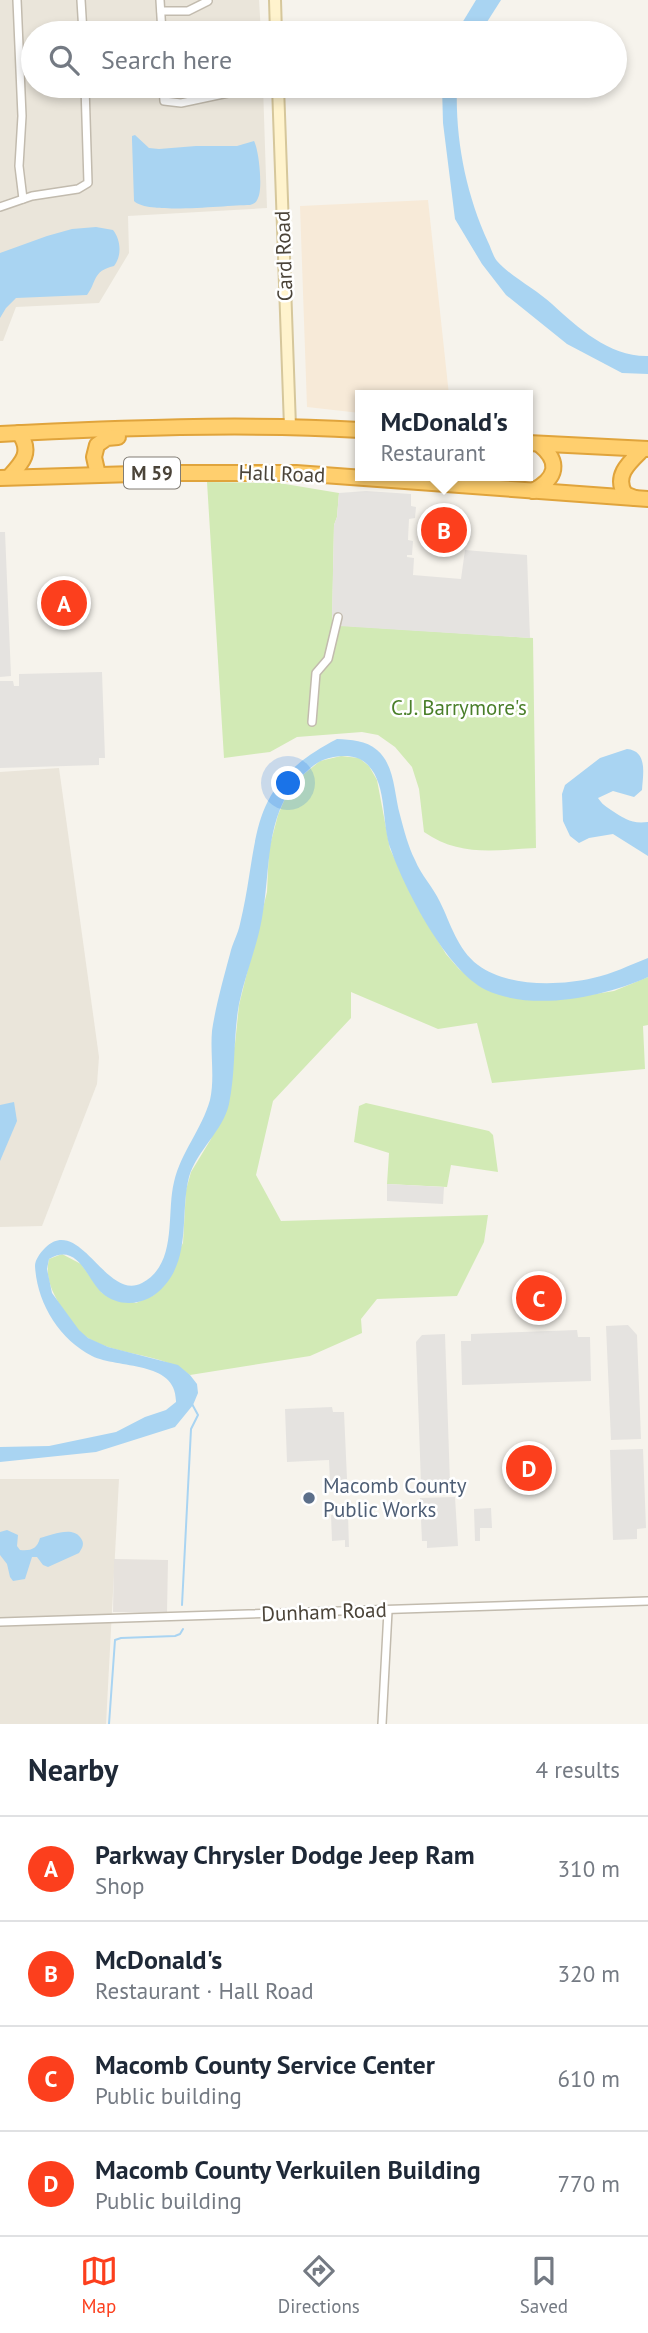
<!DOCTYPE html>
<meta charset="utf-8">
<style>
body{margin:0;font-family:"PT Sans",sans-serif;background:#f6f6f7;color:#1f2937}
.you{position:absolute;left:289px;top:784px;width:24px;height:24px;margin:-18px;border:5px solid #fff;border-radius:50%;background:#1a73e8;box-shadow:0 0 0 10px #1a73e833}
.badge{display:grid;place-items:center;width:46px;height:46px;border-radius:50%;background:#fc3f1d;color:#fff;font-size:23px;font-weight:700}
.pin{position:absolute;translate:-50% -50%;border:4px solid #fff;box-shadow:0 2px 7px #0006}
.popup{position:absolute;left:355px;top:390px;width:178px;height:91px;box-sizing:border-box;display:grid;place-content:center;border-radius:0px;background:#fff;filter:drop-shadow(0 2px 5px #0005);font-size:23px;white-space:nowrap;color:#747a83}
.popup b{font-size:26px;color:#1f2937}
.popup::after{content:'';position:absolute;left:50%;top:100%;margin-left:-14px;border:14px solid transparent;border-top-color:#fff}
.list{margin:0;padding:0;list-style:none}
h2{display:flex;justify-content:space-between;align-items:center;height:91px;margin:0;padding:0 28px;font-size:30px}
h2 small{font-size:23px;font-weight:400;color:#747a83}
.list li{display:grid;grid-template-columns:46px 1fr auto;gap:21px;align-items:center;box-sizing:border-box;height:105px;padding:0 28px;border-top:2px solid #e0e1e3}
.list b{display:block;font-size:26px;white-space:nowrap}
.list p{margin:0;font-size:23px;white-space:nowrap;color:#747a83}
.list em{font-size:23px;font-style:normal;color:#747a83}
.icon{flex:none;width:38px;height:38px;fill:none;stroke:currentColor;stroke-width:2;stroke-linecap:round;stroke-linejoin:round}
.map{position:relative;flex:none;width:648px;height:1724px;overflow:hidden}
.search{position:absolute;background:#fff;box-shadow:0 4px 10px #0003;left:21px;right:21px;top:21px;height:77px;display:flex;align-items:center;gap:18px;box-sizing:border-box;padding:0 24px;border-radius:38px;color:#747a83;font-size:26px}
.sheet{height:511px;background:#fff}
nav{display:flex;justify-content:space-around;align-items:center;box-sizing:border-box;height:98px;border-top:2px solid #e0e1e3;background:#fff;font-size:19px;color:#747a83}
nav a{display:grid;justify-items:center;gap:4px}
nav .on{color:#fc3f1d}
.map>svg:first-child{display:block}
</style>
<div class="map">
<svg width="648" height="1724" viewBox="0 0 648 1724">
<rect width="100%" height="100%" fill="#f6f3ec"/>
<!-- residential -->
<g fill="#eae5da">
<polygon points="0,0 259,0 261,33 33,33 33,86 263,86 267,208 128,216 129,253 99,303 16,307 3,341 0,341"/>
<polygon points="59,768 99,1057 97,1084 42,1226 0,1227 0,772"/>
<polygon points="0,1479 119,1479 106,1724 0,1724"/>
</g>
<!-- commercial -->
<polygon fill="#f7ead8" points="428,200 449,395 360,395 360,413 307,407 300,206"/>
<!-- industrial -->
<polygon fill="#e6e2dd" points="114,1559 168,1560 167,1613 113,1612"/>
<!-- green -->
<g fill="#d2eab5">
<path d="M 207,482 L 279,483 L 339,493 L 337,517 L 334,525 L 332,625 L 533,638 L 536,848 C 495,850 460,857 424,832 L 419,789 L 412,767 L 395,747 L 378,735 L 362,732 L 297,737 L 270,752 L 224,758 Z"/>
<path d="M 341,756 L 359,758 L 369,766 L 377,780 L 390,849 L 422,915 L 446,954 L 459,969 L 486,989 L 570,998 L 614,991 L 648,977 L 648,1025 L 643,1026 L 645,1069 L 492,1083 L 477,1023 L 438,1029 L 351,992 L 351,1018 L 273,1101 L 256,1175 L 281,1221 L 488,1215 L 484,1242 L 457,1296 L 377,1299 L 361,1319 L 362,1333 L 310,1356 L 190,1375 C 161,1352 119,1357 88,1338 C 76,1331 67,1316 60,1305 C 51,1290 45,1276 49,1259 L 62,1254 L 81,1264 L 102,1293 L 136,1303 L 154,1295 L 183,1243 L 186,1190 L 191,1172 L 211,1139 L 235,1044 L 239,1005 L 267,892 L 269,849 L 278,815 L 289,789 L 304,774 L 320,761 Z"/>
<polygon points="366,1103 489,1131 493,1135 498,1172 451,1165 447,1187 387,1184 389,1153 354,1142 359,1106"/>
</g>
<!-- parking -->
<g fill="#e5e3e0">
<polygon points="366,491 411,494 411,506 416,507 415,518 409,519 408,540 413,541 412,555 407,555 407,557 414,558 413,575 461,579 465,550 527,555 530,638 339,626 339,620 333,619 332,615 334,525 337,517 339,493"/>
<polygon points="0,532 5,532 11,676 0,677"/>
<polygon points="102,672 105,758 99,758 99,765 0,768 0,681 13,681 14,686 19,686 19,674"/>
<polygon points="387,1184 444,1187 443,1204 387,1201"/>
<polygon points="628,1325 637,1335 641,1439 611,1440 606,1326"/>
<polygon points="577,1330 578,1337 590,1337 591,1381 462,1385 461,1341 471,1341 471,1334"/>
<polygon points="445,1334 450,1484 421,1484 416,1342 422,1335"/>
<polygon points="332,1407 333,1412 344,1412 347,1479 330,1482 329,1460 287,1462 285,1409"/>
<polygon points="643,1449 646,1528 637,1529 637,1539 613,1540 610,1450"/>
<polygon points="455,1497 458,1546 427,1548 427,1541 422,1541 420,1498"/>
<polygon points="491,1508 492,1528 480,1528 480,1541 475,1541 474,1509"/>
<polygon points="348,1514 349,1547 345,1547 345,1540 332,1541 331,1515"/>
</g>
<!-- water -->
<g fill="#a9d4f2">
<polygon points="476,0 501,0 480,33 456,33"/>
<path d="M 442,86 L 457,86 C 455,139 466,194 488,242 C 491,248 493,256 497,261 C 510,276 537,290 552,304 C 578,328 610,357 648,356 L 648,374 L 622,373 L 567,344 L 506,295 L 482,264 L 455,219 L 443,123 Z"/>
<path d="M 135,135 L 149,148 L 159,149 L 196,146 L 237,146 L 254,141 C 259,150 263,189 258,198 C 256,203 255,203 250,205 C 227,205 147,215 134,201 L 132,140 L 132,136 Z"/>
<path d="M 96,227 L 113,230 C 121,240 122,256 114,266 C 92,271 97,282 87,295 L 16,298 L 6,308 L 0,318 L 0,253 L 47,236 L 72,229 Z"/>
<path d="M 337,739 C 351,740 366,740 377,750 C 395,765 394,794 400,815 C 404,830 408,846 415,860 C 421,875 433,887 440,902 C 451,924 457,949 478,965 C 508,987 558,986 593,978 C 612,974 630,965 648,958 L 648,977 C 604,997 533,1012 486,990 C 447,971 405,890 391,850 C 381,824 388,786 368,765 C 356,753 338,755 323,760 C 315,763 307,771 300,778 C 264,815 271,871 262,918 C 257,947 245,975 239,1004 C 233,1037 236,1071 229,1104 C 223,1131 197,1150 189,1177 C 180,1212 191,1255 165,1285 C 150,1304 122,1310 102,1293 C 86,1278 78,1242 49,1259 L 47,1269 L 52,1293 L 79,1330 L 88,1338 L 108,1347 L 178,1365 L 190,1375 L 197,1384 L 198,1393 L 193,1405 L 175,1427 L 96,1452 L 0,1462 L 0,1447 L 49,1446 L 116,1432 L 145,1417 L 166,1410 L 176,1402 C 177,1360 118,1369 92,1356 C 59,1339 37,1303 35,1266 C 35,1260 40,1253 45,1248 C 80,1214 106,1302 142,1283 C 178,1264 166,1214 174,1182 C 181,1152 202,1129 210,1100 C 215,1078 210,1053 212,1031 C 215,1009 224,976 230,954 C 232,944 238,934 240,924 C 261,836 244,787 337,739 Z"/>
<path d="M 627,749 C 648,751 643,774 642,790 L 634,797 L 613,791 L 598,798 C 602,804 605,806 611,810 C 625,819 631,824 648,822 L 648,856 L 613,834 L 589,838 L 579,843 L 570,836 L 563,821 L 562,794 L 565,785 L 600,758 Z"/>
<polygon points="14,1102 17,1121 0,1161 0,1105"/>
<path d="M 7,1530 L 18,1535 L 17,1546 L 20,1550 C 31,1551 37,1549 40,1538 C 51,1535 72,1526 80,1537 C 85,1543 83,1547 79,1553 L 48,1567 L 43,1565 L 37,1557 L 32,1557 L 25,1579 L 13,1581 L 10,1577 L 7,1564 L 0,1555 L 0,1532 Z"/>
</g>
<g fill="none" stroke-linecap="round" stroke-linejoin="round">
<!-- stream -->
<g stroke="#a9d4f2" stroke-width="2">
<polyline points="182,1605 191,1429 198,1415 192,1404"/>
<polyline points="109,1724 115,1640 121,1638 175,1636 180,1634 183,1629"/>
</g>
<!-- street casing -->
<g stroke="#c2bbae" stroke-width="10">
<g id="street">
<polyline points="17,0 22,116 19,166 23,199"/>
<polyline points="81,0 83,33"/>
<polyline points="160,0 162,33"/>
<polyline points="161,11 188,11 208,1"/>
<polyline points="163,86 164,101 181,103 262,86"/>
<polyline points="0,207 32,196 78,189 88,183 85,86"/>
<polyline points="312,722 316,673 328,659 338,617"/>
<polyline points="0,1622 648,1601"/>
<polyline points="382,1724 388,1611"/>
</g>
</g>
<!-- secondary casing -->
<g stroke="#d6c79b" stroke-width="14">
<g id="secondary">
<polyline points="275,0 276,33"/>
<polyline points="278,86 290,427"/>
</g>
</g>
<!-- highway casing -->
<g stroke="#e0a43c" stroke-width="18">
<g id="highway">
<path d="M 0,434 C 119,428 241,423 360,430"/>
<polyline points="528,443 648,449"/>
<polyline points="98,475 94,457 97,445 107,438 118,437"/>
<path d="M 9,477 C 22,463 33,452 19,433"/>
<polyline points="0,478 167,473 296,473 648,499"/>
<path d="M 533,491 C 557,478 561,462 539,444"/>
<path d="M 635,498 L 625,494 C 613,475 631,461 643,449"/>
</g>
</g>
<!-- street -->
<use href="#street" stroke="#fff" stroke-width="7"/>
<!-- secondary -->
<use href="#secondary" stroke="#fff3cd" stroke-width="10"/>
<!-- highway -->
<use href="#highway" stroke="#ffcf6e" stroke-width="14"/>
</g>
<!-- markers -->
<circle fill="#5c6f8a" stroke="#fff" stroke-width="2.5" cx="309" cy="1498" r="7"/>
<g text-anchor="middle" stroke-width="5" stroke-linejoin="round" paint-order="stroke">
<!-- shield labels -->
<rect fill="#fff" stroke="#817c74" stroke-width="2" x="124" y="457.5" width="56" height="31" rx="5"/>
<g font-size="19" font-weight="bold" fill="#4b4439">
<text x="152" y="480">M 59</text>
</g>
<!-- street labels -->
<g font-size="21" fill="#4b4439" stroke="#fff">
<text transform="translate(284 256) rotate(-92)" y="7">Card Road</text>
<text transform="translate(282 474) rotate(2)" y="7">Hall Road</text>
<text transform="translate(324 1612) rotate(-2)" y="7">Dunham Road</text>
</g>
<!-- park labels -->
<g font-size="21" fill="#4a7f2a" stroke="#fff">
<text x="459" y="715">C.J. Barrymore's</text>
</g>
<!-- service labels -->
<g font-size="21" fill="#4e5e75" stroke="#fff" text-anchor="start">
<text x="323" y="1493">Macomb County<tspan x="323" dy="24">Public Works</tspan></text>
</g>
</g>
</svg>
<div class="you"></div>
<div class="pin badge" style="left:64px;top:603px">A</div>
<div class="pin badge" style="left:444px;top:530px">B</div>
<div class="popup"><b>McDonald's</b>Restaurant</div>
<div class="pin badge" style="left:539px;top:1298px">C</div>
<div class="pin badge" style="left:529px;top:1468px">D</div>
<div class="search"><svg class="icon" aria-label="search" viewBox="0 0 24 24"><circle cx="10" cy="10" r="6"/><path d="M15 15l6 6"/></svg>Search here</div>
</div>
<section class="sheet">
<h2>Nearby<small>4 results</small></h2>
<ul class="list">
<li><span class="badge">A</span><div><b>Parkway Chrysler Dodge Jeep Ram</b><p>Shop</p></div><em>310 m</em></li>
<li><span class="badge">B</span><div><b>McDonald's</b><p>Restaurant · Hall Road</p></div><em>320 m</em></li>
<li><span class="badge">C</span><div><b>Macomb County Service Center</b><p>Public building</p></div><em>610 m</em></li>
<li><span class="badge">D</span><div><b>Macomb County Verkuilen Building</b><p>Public building</p></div><em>770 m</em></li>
</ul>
</section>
<nav>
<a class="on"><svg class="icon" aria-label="map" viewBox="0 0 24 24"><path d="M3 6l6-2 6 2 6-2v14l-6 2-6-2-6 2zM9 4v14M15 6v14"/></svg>Map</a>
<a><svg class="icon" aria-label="directions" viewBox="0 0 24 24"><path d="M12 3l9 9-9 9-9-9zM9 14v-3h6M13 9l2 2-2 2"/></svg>Directions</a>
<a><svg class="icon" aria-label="saved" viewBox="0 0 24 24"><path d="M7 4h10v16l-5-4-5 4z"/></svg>Saved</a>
</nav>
